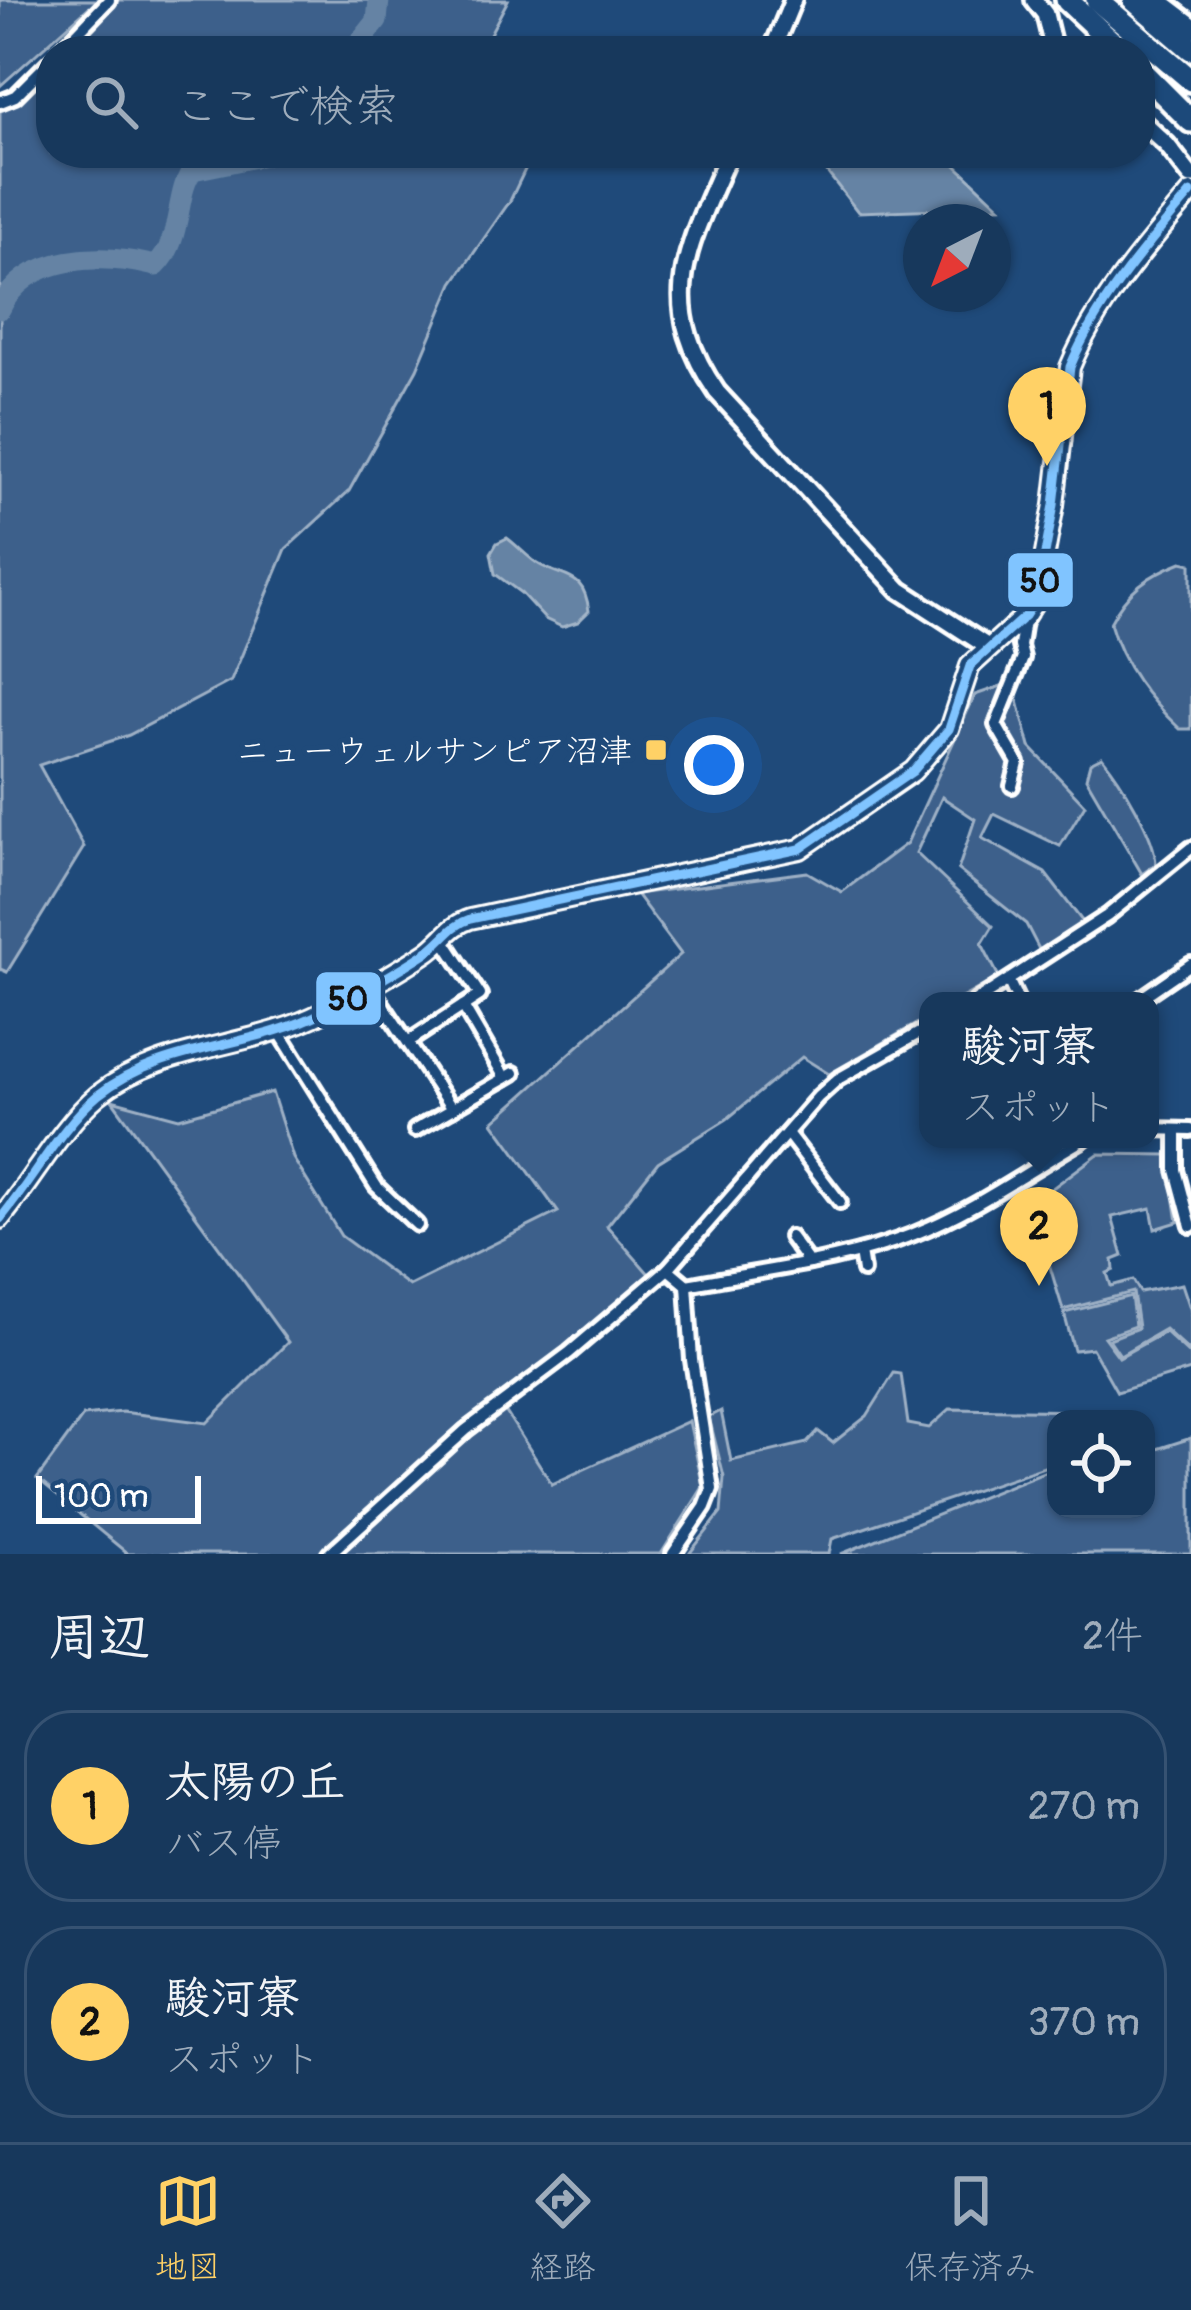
<!DOCTYPE html>
<html lang="ja">
<meta charset="utf-8">
<style>
body{margin:0;font-family:Pangolin,"Klee One",sans-serif;background:#244365;color:#f1f3f6}
.controls{position:absolute;right:36px;bottom:36px;display:grid;overflow:hidden;border-radius:24px;box-shadow:0 3px 9px #0004}
.controls button{width:108px;height:108px;display:grid;place-items:center;padding:0;border:0;border-bottom:3px solid #365272;background:#17385c;color:#f1f3f6;font:60px sans-serif}
.compass{position:absolute;left:903px;top:204px;width:108px;height:108px;border-radius:50%;background:#17385c;box-shadow:0 3px 9px #0004;rotate:222deg}
.scale{position:absolute;left:36px;bottom:30px;width:165px;box-sizing:border-box;padding-left:12px;border:6px solid #fff;border-top:0;font-size:33px;line-height:42px;white-space:nowrap;color:#fff;-webkit-text-stroke:9px #1f4a7a;paint-order:stroke}
.you{position:absolute;left:714px;top:765px;width:42px;height:42px;margin:-30px;border:9px solid #fff;border-radius:50%;background:#1a73e8;box-shadow:0 0 0 18px #1a73e833}
.badge{display:grid;place-items:center;width:78px;height:78px;border-radius:50%;background:#ffd166;color:#111;font-size:39px;font-weight:700}
.pin{position:absolute;translate:-50% -99px;filter:drop-shadow(0 3px 6px #0008)}
.pin::after{content:'';position:absolute;top:63px;width:42px;height:36px;background:inherit;clip-path:polygon(0 0,100% 0,50% 100%)}
.popup{position:absolute;left:919px;top:992px;width:240px;height:156px;box-sizing:border-box;display:grid;place-content:center;border-radius:24px;background:#17385c;filter:drop-shadow(0 3px 9px #0005);font-size:39px;white-space:nowrap;color:#9eacbb}
.popup b{font-size:45px;color:#f1f3f6}
.popup::after{content:'';position:absolute;left:50%;top:100%;margin-left:-24px;border:24px solid transparent;border-top-color:#17385c}
.list{margin:0;padding:0;list-style:none}
h2{display:flex;justify-content:space-between;align-items:center;height:156px;margin:0;padding:0 48px;font-size:51px}
h2 small{font-size:39px;font-weight:400;color:#9eacbb}
.list li{display:grid;grid-template-columns:78px 1fr auto;gap:36px;align-items:center;box-sizing:border-box;height:192px;margin:0 24px 24px;padding:0 24px;border:3px solid #365272;border-radius:48px}
.list b{display:block;font-size:45px;white-space:nowrap}
.list p{margin:0;font-size:39px;white-space:nowrap;color:#9eacbb}
.list em{font-size:39px;font-style:normal;color:#9eacbb}
.icon{flex:none;width:66px;height:66px;fill:none;stroke:currentColor;stroke-width:2;stroke-linecap:round;stroke-linejoin:round}
.map{position:relative;flex:none;width:1191px;height:1554px;overflow:hidden}
.search{position:absolute;background:#17385c;box-shadow:0 3px 9px #0004;left:36px;right:36px;top:36px;height:132px;display:flex;align-items:center;gap:30px;box-sizing:border-box;padding:0 42px;border-radius:48px;color:#9eacbb;font-size:45px}
.sheet{height:588px;background:#17385c}
nav{display:flex;justify-content:space-around;align-items:center;box-sizing:border-box;height:168px;border-top:3px solid #365272;background:#17385c;font-size:33px;color:#9eacbb}
nav a{display:grid;justify-items:center;gap:6px}
nav .on{color:#ffd166}
.map>svg:first-child{display:block}
</style>
<div class="map">
<svg width="1191" height="1554" viewBox="0 0 1191 1554">
<rect width="100%" height="100%" fill="#1f4a7a"/>
<filter id="ink" filterUnits="userSpaceOnUse"><feTurbulence type="fractalNoise" baseFrequency=".00833" numOctaves="2"/><feDisplacementMap in="SourceGraphic" scale="24" xChannelSelector="R" yChannelSelector="G"/><feConvolveMatrix kernelMatrix="1 2 1 2 8 2 1 2 1" color-interpolation-filters="sRGB"/></filter>
<g filter="url(#ink)">
<!-- green -->
<g fill="#3c618b" stroke="#9eb0c5" stroke-width="3">
<polygon points="0,0 508,0 481,51 56,51 91,14 88,8 0,86"/>
<polygon points="51,56 51,153 533,153 510,201 453,283 417,369 349,491 286,549 231,681 129,735 39,765 84,847 7,972 0,969 0,109"/>
<path d="M 1182,562 L 1191,564 L 1191,729 L 1180,729 C 1148,699 1122,666 1110,623 C 1127,590 1148,575 1182,562 Z"/>
<polygon points="1013,682 1030,747 1085,805 1060,846 994,814 982,838 1045,873 1086,926 1043,957 1026,924 958,870 975,819 942,797 916,853 993,926 982,944 999,977 956,1001 928,1001 928,1017 829,1074 802,1057 727,1119 658,1162 607,1226 649,1274 642,1286 500,1403 552,1484 689,1421 703,1487 661,1554 128,1554 37,1479 83,1416 122,1412 207,1423 288,1342 112,1100 179,1118 272,1092 293,1158 341,1236 409,1286 558,1212 493,1122 681,954 636,894 807,872 842,892 907,843 975,695"/>
<path d="M 1102,757 C 1121,780 1155,835 1156,864 L 1142,874 L 1086,778 L 1090,763 Z"/>
<polygon points="1098,1154 1168,1155 1178,1222 1155,1229 1151,1208 1112,1217 1123,1256 1113,1260 1114,1270 1107,1273 1111,1286 1133,1280 1140,1292 1182,1284 1191,1311 1191,1353 1165,1329 1120,1355 1109,1339 1138,1328 1133,1292 1063,1310 1031,1204"/>
<polygon points="1131,1296 1135,1326 1104,1337 1119,1357 1165,1332 1191,1356 1191,1370 1117,1392 1092,1348 1074,1350 1064,1313"/>
<polygon points="894,1373 901,1374 908,1424 929,1428 950,1409 1088,1411 1083,1419 1056,1419 1056,1463 832,1539 829,1554 689,1554 721,1513 724,1477 709,1417 721,1411 731,1461 807,1443 818,1431 833,1443 867,1416"/>
<polygon points="1191,1438 1191,1554 841,1554 1056,1467 1056,1509 1146,1509 1146,1442 1157,1449"/>
</g>
<!-- water -->
<g fill="#6583a4" stroke="#a3b5c8" stroke-width="3">
<polygon points="870,153 943,153 1000,207 858,212 823,167"/>
<path d="M 507,538 C 518,546 529,559 540,565 C 567,580 584,572 589,611 L 578,622 L 562,627 L 545,619 L 521,593 L 495,574 L 491,553 L 497,543 Z"/>
</g>
<g fill="none" stroke-linecap="round" stroke-linejoin="round">
<!-- river -->
<g stroke="#6583a4" stroke-width="21">
<polyline points="353,51 377,21 379,0"/>
<path d="M 0,309 C 26,253 102,253 156,266 C 183,241 175,190 193,170 L 275,153"/>
</g>
<!-- street casing -->
<g stroke="#fff" stroke-width="20">
<g id="street">
<polyline points="60,51 109,0"/>
<polyline points="0,102 15,96 51,60"/>
<polyline points="1012,786 1018,763 996,725 1023,658 1020,646 1024,620"/>
<polyline points="1009,982 1018,1001"/>
<polyline points="371,987 452,1109"/>
<polyline points="976,1001 1107,916 1191,848"/>
<polyline points="1137,1001 1191,964"/>
<polyline points="463,1006 505,1078"/>
<polyline points="277,1028 376,1186 417,1225"/>
<polyline points="408,1042 480,995 443,939"/>
<polyline points="1150,1129 1191,1130"/>
<polyline points="415,1130 514,1073"/>
<polyline points="1176,1130 1176,1170 1191,1226"/>
<polyline points="787,1133 840,1202"/>
<polyline points="790,1237 809,1263"/>
<polyline points="860,1252 863,1271"/>
<polyline points="668,1269 687,1285 692,1360 712,1489 705,1507 673,1554"/>
<path d="M 687,1285 C 763,1270 841,1263 914,1234 C 975,1210 1028,1171 1084,1139"/>
<polyline points="329,1554 466,1430 569,1353 668,1269 818,1097 838,1079 928,1028"/>
</g>
</g>
<!-- secondary casing -->
<g stroke="#fff" stroke-width="24">
<g id="secondary">
<polyline points="1034,0 1045,14 1054,51"/>
<polyline points="772,51 793,0"/>
<polyline points="1140,120 1167,145 1191,176"/>
<path d="M 729,153 C 690,245 653,299 717,392 L 900,590 L 988,647"/>
<path d="M 0,1219 C 32,1181 61,1126 98,1095 C 161,1044 253,1049 323,1012 C 359,993 394,974 427,952 C 443,941 451,925 470,919 L 800,849 L 913,771 L 949,729 L 970,666 L 1025,616 L 1037,597 L 1054,505 L 1070,367 C 1097,302 1146,246 1191,193"/>
</g>
</g>
<!-- highway casing -->
<g stroke="#fff" stroke-width="30">
<g id="highway">
<polyline points="1067,0 1121,51"/>
<polyline points="1097,0 1191,80"/>
<polyline points="1134,0 1191,49"/>
<polyline points="1154,0 1191,28"/>
<polyline points="1140,70 1191,121"/>
</g>
</g>
<!-- street -->
<use href="#street" stroke="#1f4a7a" stroke-width="10"/>
<!-- secondary -->
<use href="#secondary" stroke="#1f4a7a" stroke-width="15"/>
<!-- highway -->
<use href="#highway" stroke="#1f4a7a" stroke-width="21"/>
<!-- bus-1 casing -->
<g stroke="#1f4a7a" stroke-width="18">
<path id="bus-1" d="M 0,1219 C 32,1181 61,1126 98,1095 C 161,1044 253,1049 323,1012 C 359,993 394,974 427,952 C 443,941 451,925 470,919 L 800,849 L 913,771 L 949,729 L 970,666 L 1025,616 L 1037,597 L 1054,505 L 1070,367 C 1097,302 1146,246 1191,193"/>
</g>
<!-- bus-1 -->
<use href="#bus-1" stroke="#80c4ff" stroke-width="9"/>
</g>
</g>
<!-- markers -->
<rect fill="#ffd166" stroke="#1f4a7a" stroke-width="4.5" x="644" y="738" width="24" height="24" rx="6"/>
<g text-anchor="middle" stroke-width="10" stroke-linejoin="round" paint-order="stroke">
<!-- poi labels -->
<g font-size="33" fill="#fff" stroke="#1f4a7a" text-anchor="end">
<text x="632" y="762">ニューウェルサンピア沼津</text>
</g>
</g>
<g stroke="#1f4a7a" stroke-width="4.5">
<rect x="1006" y="551" width="69" height="58" rx="12" fill="#80c4ff"/>
<rect x="314" y="970" width="69" height="57" rx="12" fill="#80c4ff"/>
</g>
<g font-size="33" text-anchor="middle" font-weight="bold" fill="#111">
<text x="1040" y="592">50</text>
<text x="348" y="1010">50</text>
</g>
</svg>
<div class="controls">
<button><svg class="icon" aria-label="locate" viewBox="0 0 24 24"><circle cx="12" cy="12" r="6"/><path d="M12 2v4M12 18v4M2 12h4M18 12h4"/></svg></button>
</div>
<svg class="compass" viewBox="-18 -18 36 36"><path d="M0-13l5 13h-10z" fill="#e53935"/><path d="M0 13l5-13h-10z" fill="#9eacbb"/></svg>
<div class="scale">100 m</div>
<div class="you"></div>
<div class="pin badge" style="left:1047px;top:466px">1</div>
<div class="pin badge" style="left:1039px;top:1286px">2</div>
<div class="popup"><b>駿河寮</b>スポット</div>
<div class="search"><svg class="icon" aria-label="search" viewBox="0 0 24 24"><circle cx="10" cy="10" r="6"/><path d="M15 15l6 6"/></svg>ここで検索</div>
</div>
<section class="sheet">
<h2>周辺<small>2件</small></h2>
<ul class="list">
<li><span class="badge">1</span><div><b>太陽の丘</b><p>バス停</p></div><em>270 m</em></li>
<li><span class="badge">2</span><div><b>駿河寮</b><p>スポット</p></div><em>370 m</em></li>
</ul>
</section>
<nav>
<a class="on"><svg class="icon" aria-label="map" viewBox="0 0 24 24"><path d="M3 6l6-2 6 2 6-2v14l-6 2-6-2-6 2zM9 4v14M15 6v14"/></svg>地図</a>
<a><svg class="icon" aria-label="directions" viewBox="0 0 24 24"><path d="M12 3l9 9-9 9-9-9zM9 14v-3h6M13 9l2 2-2 2"/></svg>経路</a>
<a><svg class="icon" aria-label="saved" viewBox="0 0 24 24"><path d="M7 4h10v16l-5-4-5 4z"/></svg>保存済み</a>
</nav>
